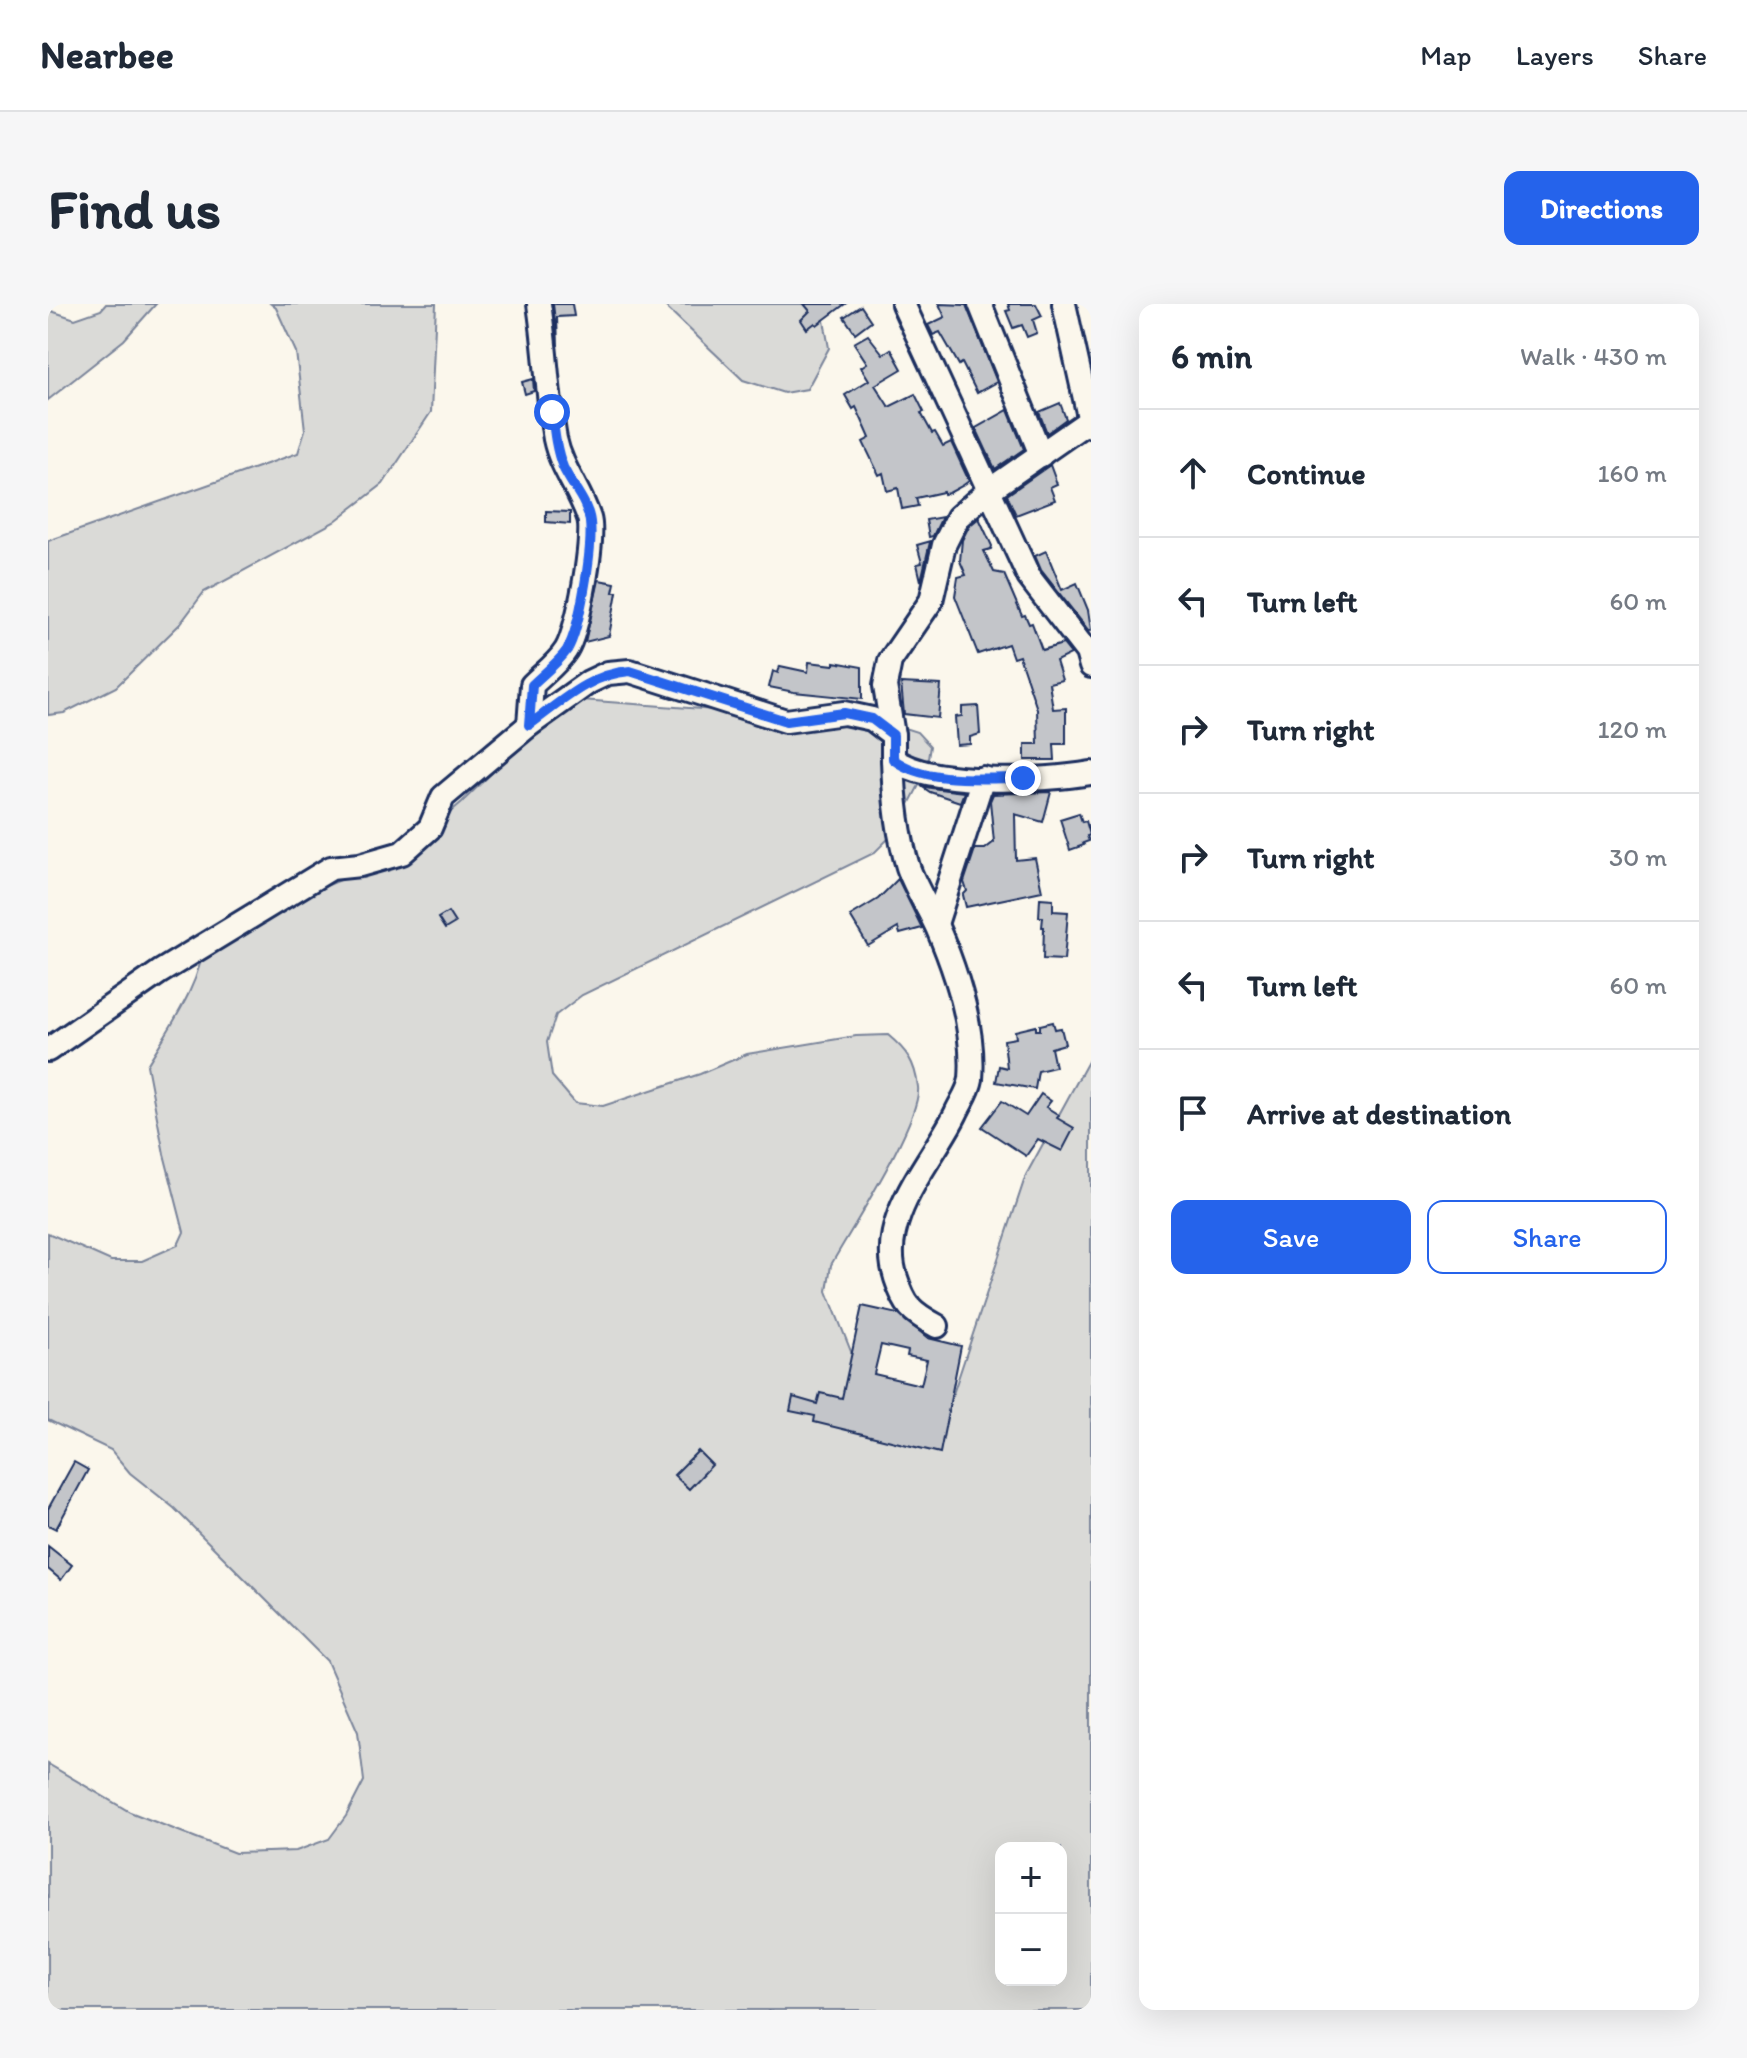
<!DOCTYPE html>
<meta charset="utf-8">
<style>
body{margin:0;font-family:Itim,sans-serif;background:#f6f6f7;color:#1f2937}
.controls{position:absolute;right:24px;bottom:24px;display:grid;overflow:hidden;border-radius:16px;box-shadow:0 8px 32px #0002}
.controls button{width:72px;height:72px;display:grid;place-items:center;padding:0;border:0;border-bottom:2px solid #e0e1e3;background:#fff;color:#1f2937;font:40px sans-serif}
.stop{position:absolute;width:24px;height:24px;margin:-18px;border:6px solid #2563eb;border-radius:50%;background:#fff}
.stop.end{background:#2563eb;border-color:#fff;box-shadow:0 2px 8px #0008}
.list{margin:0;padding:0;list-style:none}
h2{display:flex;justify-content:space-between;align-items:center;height:104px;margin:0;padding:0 32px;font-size:34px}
h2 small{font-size:26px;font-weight:400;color:#747a83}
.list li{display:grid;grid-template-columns:52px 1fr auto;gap:24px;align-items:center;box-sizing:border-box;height:128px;padding:0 32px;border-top:2px solid #e0e1e3}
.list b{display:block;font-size:30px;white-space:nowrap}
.list em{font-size:26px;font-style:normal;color:#747a83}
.actions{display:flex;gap:16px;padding:24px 32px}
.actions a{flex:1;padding:18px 0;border:2px solid #2563eb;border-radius:16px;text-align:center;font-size:28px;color:#2563eb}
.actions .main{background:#2563eb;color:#fff}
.icon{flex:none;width:44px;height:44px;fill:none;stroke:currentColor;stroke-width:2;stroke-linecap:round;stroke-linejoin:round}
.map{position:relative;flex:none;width:1043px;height:1706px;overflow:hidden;border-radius:16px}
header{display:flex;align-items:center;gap:48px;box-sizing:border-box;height:112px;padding:0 40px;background:#fff;border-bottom:2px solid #e0e1e3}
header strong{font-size:38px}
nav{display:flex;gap:44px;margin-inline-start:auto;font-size:28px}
.intro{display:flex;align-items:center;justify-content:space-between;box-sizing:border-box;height:192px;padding:0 48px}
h1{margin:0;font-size:56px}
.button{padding:20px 36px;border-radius:16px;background:#2563eb;color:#fff;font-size:28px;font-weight:700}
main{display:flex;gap:48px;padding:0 48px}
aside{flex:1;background:#fff;border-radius:16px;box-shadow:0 8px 32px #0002}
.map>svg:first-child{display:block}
</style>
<header>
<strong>Nearbee</strong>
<nav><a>Map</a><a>Layers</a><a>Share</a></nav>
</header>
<div class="intro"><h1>Find us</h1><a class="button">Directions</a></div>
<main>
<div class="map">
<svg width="1043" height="1706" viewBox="0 0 1043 1706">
<rect width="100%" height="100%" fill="#fbf7ec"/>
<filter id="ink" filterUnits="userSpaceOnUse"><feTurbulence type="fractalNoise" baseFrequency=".0125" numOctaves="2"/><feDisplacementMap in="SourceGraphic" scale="16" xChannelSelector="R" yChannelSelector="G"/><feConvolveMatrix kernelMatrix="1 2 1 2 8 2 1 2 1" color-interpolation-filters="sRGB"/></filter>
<g filter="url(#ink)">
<!-- green -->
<g fill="#dadad7" stroke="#7a849a" stroke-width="2" fill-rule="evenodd">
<polygon points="58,0 108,0 76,36 0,96 0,6 27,15 53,6"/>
<polygon points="223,0 388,0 383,108 335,180 286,218 156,288 132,320 68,383 16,409 0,411 0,237 250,149 257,126 248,48 228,4"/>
<polygon points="615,0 773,0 781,44 759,85 736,89 695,76"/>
<path d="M 520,395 L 841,419 L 869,428 L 882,442 L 878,468 L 846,529 L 826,549 L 534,691 L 508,711 L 499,738 L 504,772 L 527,799 L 555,802 L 652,770 L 699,750 L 808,732 L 840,731 C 859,747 867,758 870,783 C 874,815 802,927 783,961 L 779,987 L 808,1060 L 883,1109 L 904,1093 L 978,871 L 1043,752 L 1043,1706 L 0,1706 L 0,1460 L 82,1508 L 187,1549 L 248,1547 L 281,1535 L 298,1512 L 316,1477 L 310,1428 L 279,1357 L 126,1204 L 82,1169 L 63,1146 L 0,1116 L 0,929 L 63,957 L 94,957 L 130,941 L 136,928 L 116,850 L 99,761 C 123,721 154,679 157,632 L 351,552 L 414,498 ZM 953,1544 L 1013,1544 L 1013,1676 L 953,1676 Z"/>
</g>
<!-- building -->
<g fill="#c3c5c9" stroke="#1b2f5e" stroke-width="2" fill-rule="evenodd">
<polygon points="505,0 524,0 526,12 509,13 510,42"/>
<polygon points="756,0 797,0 769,21 767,19 759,25 753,16 762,7"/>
<polygon points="891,0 918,1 949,78 929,89 914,59 911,61 892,28 885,31 880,21 897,13"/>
<polygon points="960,0 988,0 994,12 985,16 989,29 979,33 974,21 965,24 958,7 962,6"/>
<polygon points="813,2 823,17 807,29 796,13"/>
<polygon points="820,31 835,50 843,45 854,65 827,81 841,103 867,90 876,108 873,109 884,129 887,128 895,142 903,138 921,177 914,182 901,189 896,190 895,188 868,194 870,202 854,205 850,184 839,187 835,169 831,171 815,138 822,134 818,125 808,103 805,105 797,91 821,76 813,63 819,59 806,39"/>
<polygon points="485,75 486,87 477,90 474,78"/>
<polygon points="1012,99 1018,115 999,129 991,108"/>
<polygon points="960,106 976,145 947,165 928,124"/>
<polygon points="1002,161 1009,180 1002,183 1007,196 968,211 959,191"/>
<polygon points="498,207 522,208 522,220 498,218"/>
<polygon points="894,213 885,232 881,233 878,216"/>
<polygon points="931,214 944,242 943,245 936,247 946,268 956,270 974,312 977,311 981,320 984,319 994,346 1015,340 1023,350 1008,357 1014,376 1001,379 1005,405 1018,404 1018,440 1006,440 1007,456 977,456 977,440 990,440 989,405 971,352 965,354 960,340 930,350 907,292 910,273 918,271 912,257 914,236 921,222"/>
<polygon points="883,237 882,238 873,277 869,260 874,259 869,241"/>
<polygon points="998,247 1014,286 1029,279 1040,306 1043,326 1041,327 993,266 987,252"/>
<polygon points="551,276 567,279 565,288 569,288 561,332 537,338"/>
<polygon points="761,358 786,361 786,358 814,363 814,395 746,388 721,383 725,367 730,369 732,362 760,368"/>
<polygon points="853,379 893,381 890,414 856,410"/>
<polygon points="930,402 932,430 922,433 922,440 909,441 907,413 914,412 914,403"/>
<polygon points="873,482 883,484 916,488 912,498 882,488"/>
<polygon points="1003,488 995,518 967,510 968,556 987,554 994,587 918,603 915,591 919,587 916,578 927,545 937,545 946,538 942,497 945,490"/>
<polygon points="1031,509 1034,518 1038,517 1042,531 1039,532 1041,537 1035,539 1036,541 1022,546 1012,515"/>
<polygon points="850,575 874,624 852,630 850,624 820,642 802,612 830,595"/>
<polygon points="992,594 1005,595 1005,607 1020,608 1016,656 995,655 996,623 994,623 995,613 991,613"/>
<polygon points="400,608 407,619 397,625 390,614"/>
<polygon points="1005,718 1007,725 1013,724 1017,740 1003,744 1007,763 990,767 987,785 948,778 951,762 959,764 956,736 968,734 967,727 988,722 988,726 992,726 992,721"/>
<polygon points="993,790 1003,797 998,803 1011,811 1009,814 1026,824 1014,847 990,835 978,852 934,823 954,797 978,812"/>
<path d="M 814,1002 L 850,1010 L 880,1034 L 913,1042 L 892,1149 L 766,1118 L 767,1112 L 742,1107 L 745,1093 L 769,1100 L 772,1089 L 794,1094 ZM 833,1041 L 860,1047 L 859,1052 L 879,1056 L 873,1081 L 826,1070 Z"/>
<polygon points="650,1147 664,1161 641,1185 626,1171"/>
<polygon points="26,1158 40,1166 8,1225 0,1221 0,1205"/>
<polygon points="0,1242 24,1261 13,1276 0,1265"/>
</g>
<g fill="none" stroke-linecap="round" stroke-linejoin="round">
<!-- minor casing -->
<g stroke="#1b2f5e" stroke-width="28">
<g id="minor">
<polyline points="855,0 981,273 1039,348 1043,362"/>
<polyline points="932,0 993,151"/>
<polyline points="1016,0 1043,122"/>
<path d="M 481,421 L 484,381 C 495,370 510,359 518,346 C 530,328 547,233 541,214 C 532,186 513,164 507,135 C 499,90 498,45 491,0"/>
<polyline points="845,431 837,382 842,357 883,297 896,241 910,213 940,187 1042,116"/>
<path d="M 845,455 C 846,491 849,527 860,563 C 867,583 880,603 889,623 C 909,669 927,724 923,775 C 921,787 913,798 908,809 C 884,858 828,915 848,974 C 857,1002 863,1008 889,1022"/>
<polyline points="888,620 935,474"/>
<path d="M 0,746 L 112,668 L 283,564 L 312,561 L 354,549 L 382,524 L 395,493 L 481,421 L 541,378 L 560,369 L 582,367 L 738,417 L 796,409 L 824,415 L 845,431 L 845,455 C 882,483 997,477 1043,469"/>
</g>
</g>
<!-- minor -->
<use href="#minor" stroke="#fbf7ec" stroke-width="22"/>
</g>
</g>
<g fill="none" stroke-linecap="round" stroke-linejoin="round" filter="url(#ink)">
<!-- route -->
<path stroke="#2563eb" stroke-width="10" d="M 504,108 C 506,126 508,146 515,163 C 523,181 540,198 542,218 C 545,243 532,325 519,346 C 510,359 495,370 484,381 L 481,421 C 513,398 541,370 582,367 L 738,417 L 796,409 L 824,415 L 845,431 L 845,455 C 877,480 936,474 975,474"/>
</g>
</svg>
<div class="controls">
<button>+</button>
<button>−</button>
</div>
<div class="stop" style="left:504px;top:108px"></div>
<div class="stop end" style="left:975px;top:474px"></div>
</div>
<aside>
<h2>6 min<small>Walk · 430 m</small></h2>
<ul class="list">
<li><svg class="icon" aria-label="ahead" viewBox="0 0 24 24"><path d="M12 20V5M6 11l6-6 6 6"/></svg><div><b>Continue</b></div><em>160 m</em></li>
<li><svg class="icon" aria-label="left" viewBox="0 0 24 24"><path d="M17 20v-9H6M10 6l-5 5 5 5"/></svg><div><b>Turn left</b></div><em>60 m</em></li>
<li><svg class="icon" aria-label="right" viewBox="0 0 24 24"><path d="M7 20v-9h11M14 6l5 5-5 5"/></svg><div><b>Turn right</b></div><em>120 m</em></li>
<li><svg class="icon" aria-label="right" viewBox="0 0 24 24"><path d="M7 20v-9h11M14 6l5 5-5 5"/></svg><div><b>Turn right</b></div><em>30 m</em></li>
<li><svg class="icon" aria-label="left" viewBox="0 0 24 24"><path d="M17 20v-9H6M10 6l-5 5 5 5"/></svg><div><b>Turn left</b></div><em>60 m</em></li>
<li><svg class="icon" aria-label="arrive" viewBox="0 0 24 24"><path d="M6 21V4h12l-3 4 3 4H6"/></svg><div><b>Arrive at destination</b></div></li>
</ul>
<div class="actions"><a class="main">Save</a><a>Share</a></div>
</aside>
</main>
